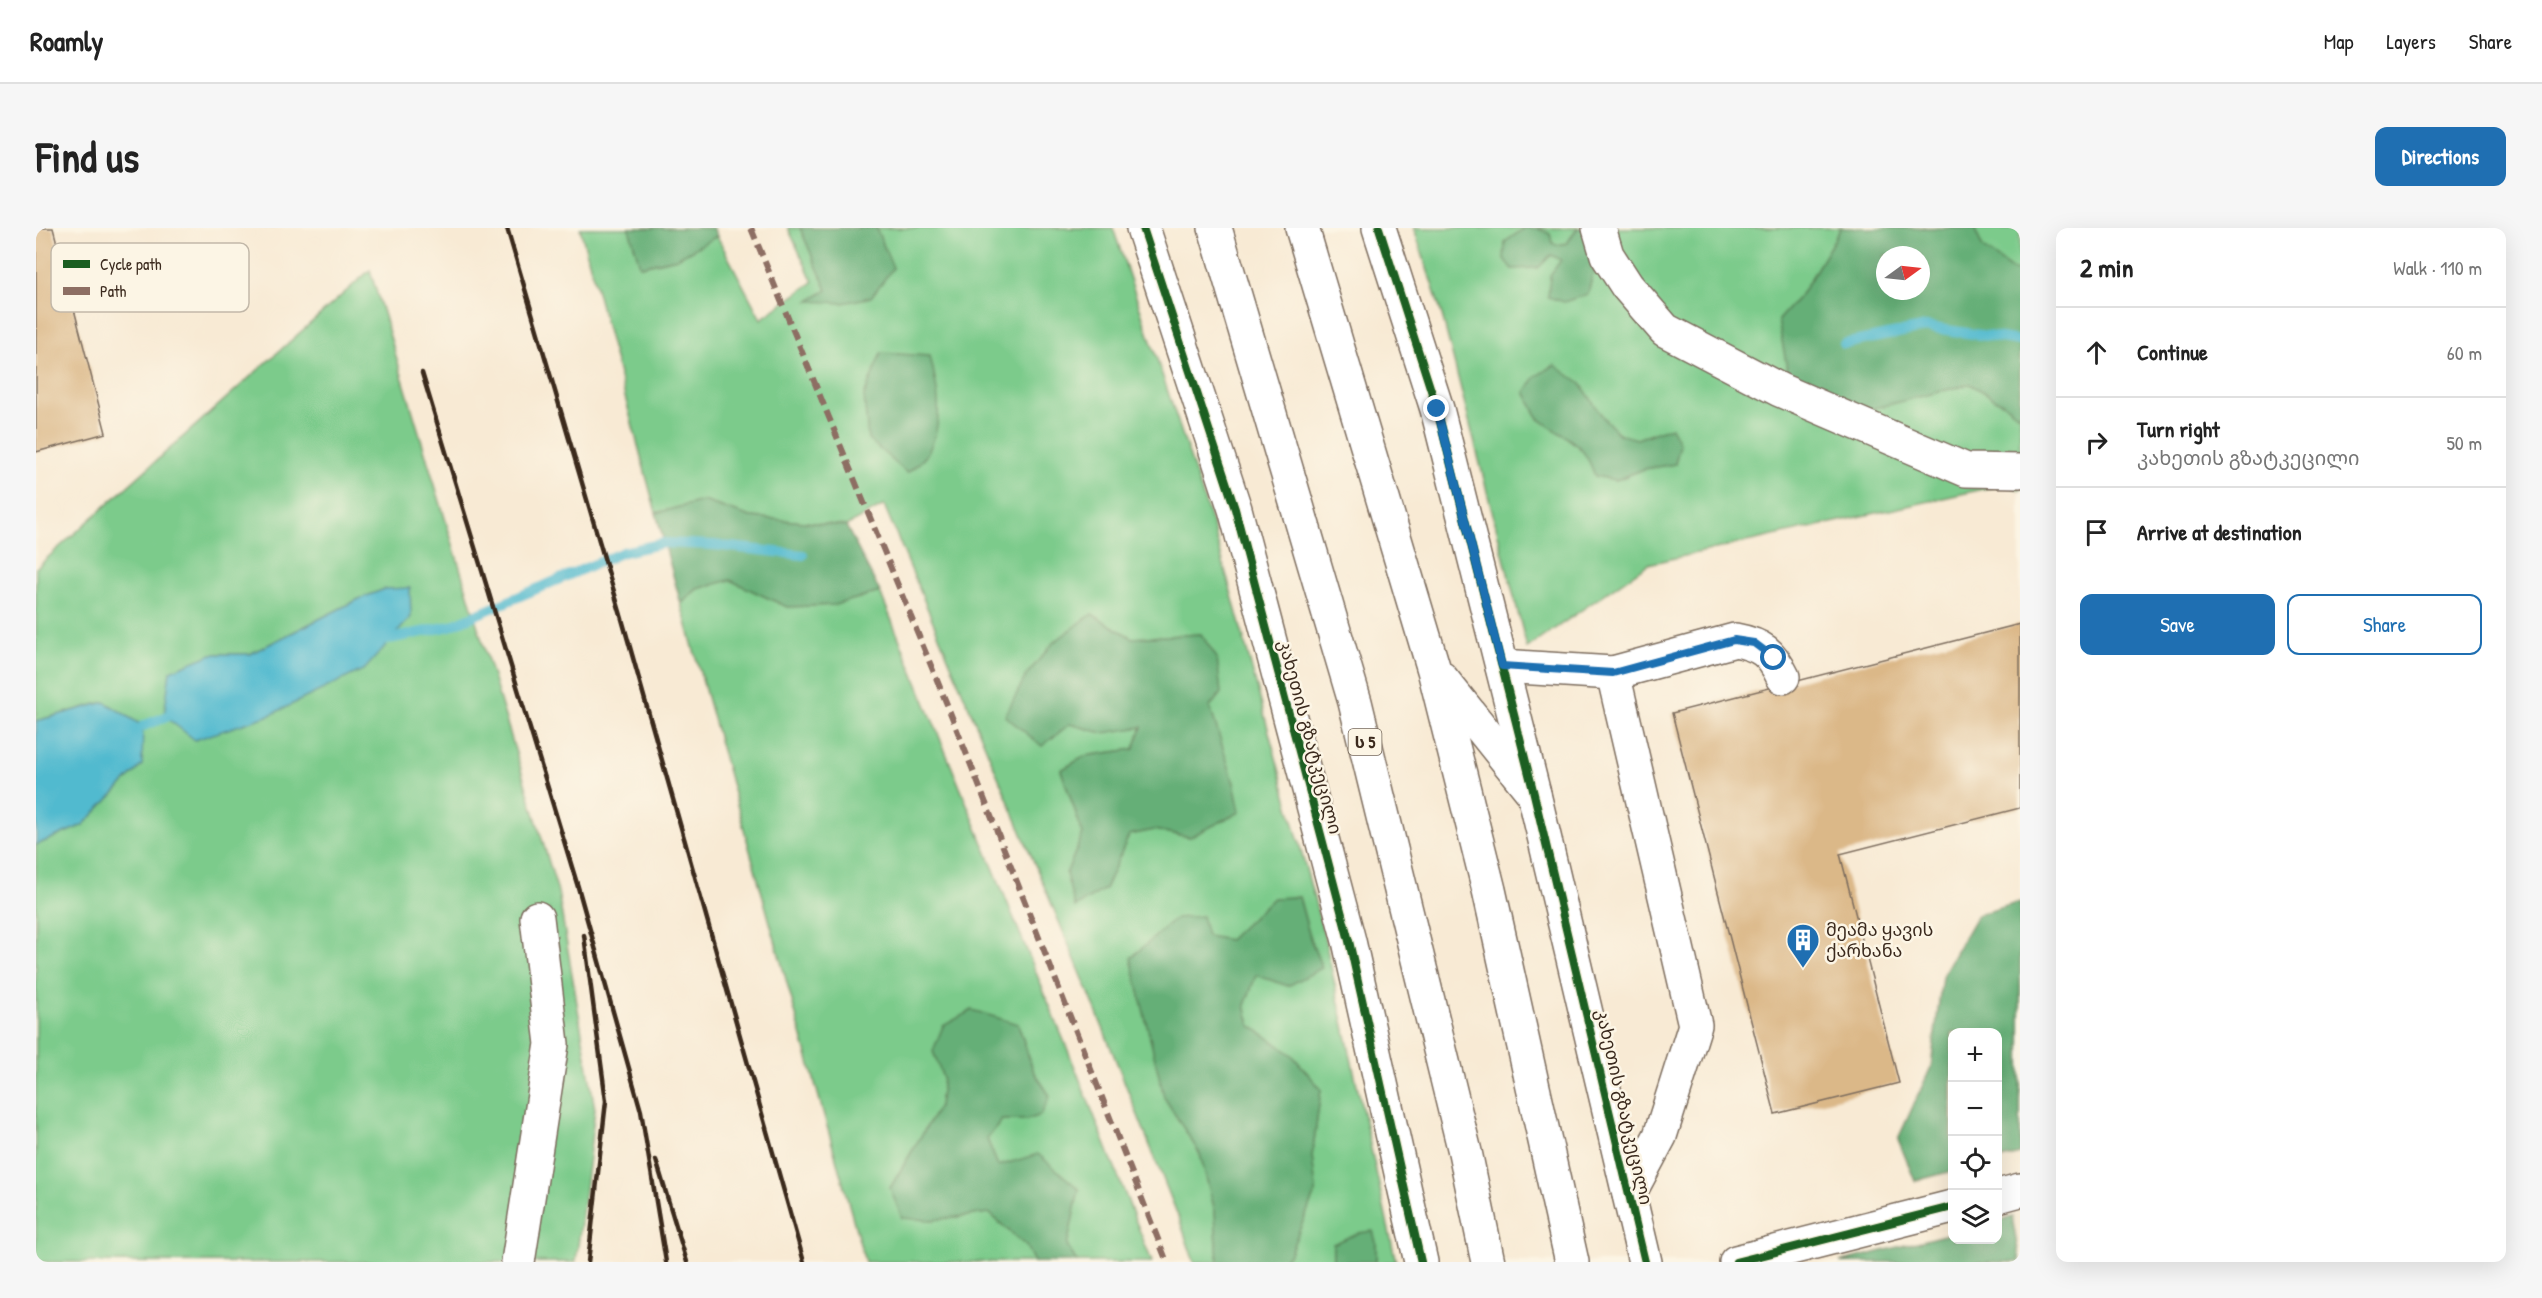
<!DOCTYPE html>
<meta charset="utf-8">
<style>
body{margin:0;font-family:"Patrick Hand","Noto Sans Georgian",sans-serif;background:#f6f6f6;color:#222}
.controls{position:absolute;right:18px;bottom:18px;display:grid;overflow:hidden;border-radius:12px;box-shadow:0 6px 24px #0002}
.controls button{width:54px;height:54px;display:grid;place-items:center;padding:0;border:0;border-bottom:2px solid #e0e0e0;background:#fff;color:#222;font:30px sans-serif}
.compass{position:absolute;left:1840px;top:18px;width:54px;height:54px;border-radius:50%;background:#fff;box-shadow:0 6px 24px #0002;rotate:75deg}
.stop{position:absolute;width:18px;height:18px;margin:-14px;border:4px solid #1f6fb2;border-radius:50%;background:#fff}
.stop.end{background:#1f6fb2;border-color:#fff;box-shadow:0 2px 6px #0008}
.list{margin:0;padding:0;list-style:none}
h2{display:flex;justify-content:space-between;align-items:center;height:78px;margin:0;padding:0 24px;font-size:26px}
h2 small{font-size:20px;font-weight:400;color:#767676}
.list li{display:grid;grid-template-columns:39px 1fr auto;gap:18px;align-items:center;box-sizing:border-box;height:90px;padding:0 24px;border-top:2px solid #e0e0e0}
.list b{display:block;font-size:22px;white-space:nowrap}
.list p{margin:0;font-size:20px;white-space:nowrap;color:#767676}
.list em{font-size:20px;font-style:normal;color:#767676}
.actions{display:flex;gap:12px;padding:18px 24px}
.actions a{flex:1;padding:14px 0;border:2px solid #1f6fb2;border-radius:12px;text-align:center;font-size:21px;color:#1f6fb2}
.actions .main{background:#1f6fb2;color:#fff}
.icon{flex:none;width:33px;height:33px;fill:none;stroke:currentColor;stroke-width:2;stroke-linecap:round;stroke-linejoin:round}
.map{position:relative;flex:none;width:1984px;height:1034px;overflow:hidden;border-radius:12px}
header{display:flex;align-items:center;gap:36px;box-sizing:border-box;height:84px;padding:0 30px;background:#fff;border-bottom:2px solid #e0e0e0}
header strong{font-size:28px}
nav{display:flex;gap:33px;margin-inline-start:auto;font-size:21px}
.intro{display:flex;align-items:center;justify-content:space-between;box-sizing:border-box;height:144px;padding:0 36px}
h1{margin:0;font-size:42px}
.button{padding:15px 27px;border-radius:12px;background:#1f6fb2;color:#fff;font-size:21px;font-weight:700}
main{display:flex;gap:36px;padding:0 36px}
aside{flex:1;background:#fff;border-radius:12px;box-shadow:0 6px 24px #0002}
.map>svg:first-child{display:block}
</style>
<header>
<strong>Roamly</strong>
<nav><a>Map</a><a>Layers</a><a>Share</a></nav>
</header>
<div class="intro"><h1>Find us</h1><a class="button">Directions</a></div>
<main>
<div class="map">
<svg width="1984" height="1034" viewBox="0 0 1984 1034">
<rect width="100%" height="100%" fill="#fcf5e5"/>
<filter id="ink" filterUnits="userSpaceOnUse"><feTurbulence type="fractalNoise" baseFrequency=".0167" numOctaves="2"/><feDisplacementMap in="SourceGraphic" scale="12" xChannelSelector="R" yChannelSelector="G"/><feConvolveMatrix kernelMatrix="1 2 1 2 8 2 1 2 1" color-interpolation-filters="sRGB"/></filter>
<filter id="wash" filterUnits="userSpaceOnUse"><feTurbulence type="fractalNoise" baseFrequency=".008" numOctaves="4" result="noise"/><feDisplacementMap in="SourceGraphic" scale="24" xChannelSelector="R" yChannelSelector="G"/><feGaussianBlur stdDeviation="1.35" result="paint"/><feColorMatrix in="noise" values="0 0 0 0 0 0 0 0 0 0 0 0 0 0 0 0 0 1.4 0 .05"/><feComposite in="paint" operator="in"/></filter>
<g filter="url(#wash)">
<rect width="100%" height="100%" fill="#f8ead4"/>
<!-- green -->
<g fill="#7ccb8b" stroke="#5c7a54" stroke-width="1.5" fill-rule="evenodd">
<path d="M 544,0 L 593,0 L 605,38 L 641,30 L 681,8 L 725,91 L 777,54 L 752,0 L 764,0 L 791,62 L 774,73 L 857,40 L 840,0 L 1077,0 L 1178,301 L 1288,707 L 1360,1034 L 1340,1034 L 1340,1014 L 1297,1016 L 1297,1034 L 1244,1034 L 1253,1027 L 1280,962 L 1276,928 L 1285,862 L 1256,827 L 1214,797 L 1209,777 L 1220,747 L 1252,758 L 1285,740 L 1275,713 L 1263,669 L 1237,670 L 1193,712 L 1171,708 L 1128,869 L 1164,926 L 1179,983 L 1182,1034 L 1158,1034 L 1144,993 L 1055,770 L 848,277 L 810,298 L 715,289 L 667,273 L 620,285 ZM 1056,387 L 1096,410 L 1165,406 L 1174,479 L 1198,555 L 1203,584 L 1154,609 L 1118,602 L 1093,607 L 1069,661 L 1030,646 L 1047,606 L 1025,542 L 1049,528 L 1098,521 L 1106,498 L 1067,505 L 1034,496 L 1017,415 Z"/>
<path d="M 1378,0 L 1489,0 L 1469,14 L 1476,41 L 1502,39 L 1515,27 L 1525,31 L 1552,66 L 1564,16 L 1557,0 L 1805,0 L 1767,64 L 1742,92 L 1800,190 L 1934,156 L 1968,176 L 1984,188 L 1984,262 L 1970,256 L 1612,336 L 1491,420 L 1406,87 ZM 1545,156 C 1556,173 1578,213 1601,211 C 1605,210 1611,207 1615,205 L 1639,236 L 1608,241 L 1580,252 L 1559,248 L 1552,228 L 1529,207 L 1503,191 Z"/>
<polygon points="1501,0 1542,0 1531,15 1521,17 1516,15 1514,6"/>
<polygon points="1938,0 1984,0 1984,44 1977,42 1947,20"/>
<path d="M 334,42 L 522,664 L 559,881 L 540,1034 L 0,1034 L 0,617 L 47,597 L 106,537 L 68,474 L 0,493 L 0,340 ZM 349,361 L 374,361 L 128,488 L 176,426 L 214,426 L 323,371 Z"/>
<polygon points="694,352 751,379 798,377 844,364 1040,842 1116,1034 1041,1034 1031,1018 1043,961 962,938 951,911 966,892 990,891 1014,868 997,842 982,796 897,823 907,850 903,878 854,960 896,992 953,985 990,1018 998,1034 829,1034 645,376 661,361"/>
</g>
<!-- forest -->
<g fill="#65af77" stroke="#506c4a" stroke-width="1.5" fill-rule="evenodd">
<polygon points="593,0 677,0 681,8 641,30 604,38"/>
<polygon points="764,0 840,0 857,40 835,69 807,75 773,73 791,62"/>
<polygon points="1489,0 1501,0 1514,6 1516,15 1521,17 1531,15 1542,0 1557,0 1564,16 1552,66 1528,74 1512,69 1514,47 1525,32 1515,27 1502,40 1476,41 1468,31 1469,14"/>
<path d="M 1805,0 L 1938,0 L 1947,20 L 1977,42 L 1984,44 L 1984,188 L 1968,176 L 1934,156 L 1800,190 L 1753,150 L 1742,92 L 1767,64 ZM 1849,27 L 1885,27 L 1885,63 L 1849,63 Z"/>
<path d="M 845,125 L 894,128 C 902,160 909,195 891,226 C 887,233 877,240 871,245 L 832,211 L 828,168 Z"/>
<path d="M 1519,137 L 1545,156 L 1567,189 L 1583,206 L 1601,211 L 1635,199 L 1644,216 L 1639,236 L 1608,241 L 1580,252 L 1559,248 C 1546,210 1532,214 1505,192 C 1498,186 1494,172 1489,164 L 1500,148 Z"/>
<polygon points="667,273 715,289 810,298 844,364 798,377 751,379 694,352 661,361 645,376 620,285"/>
<polygon points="1056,386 1096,410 1165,406 1181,430 1185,465 1174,479 1198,555 1204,584 1154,609 1118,602 1093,607 1069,661 1039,679 1030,646 1047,606 1025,542 1049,528 1098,521 1106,499 1067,505 1034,496 1006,518 969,488 991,446 1017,415"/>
<polygon points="1263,669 1275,713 1286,740 1252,758 1220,747 1209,777 1214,797 1256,827 1285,861 1276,928 1280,962 1253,1027 1244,1034 1182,1034 1179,983 1164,926 1128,869 1095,730 1140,690 1166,688 1171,708 1193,712 1237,670"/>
<polygon points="1984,674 1984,926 1962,932 1962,804 1916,804 1916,943 1879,953 1862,911 1895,839 1906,748 1941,687"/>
<polygon points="936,782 982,796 997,842 1014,868 1005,887 990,892 966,892 951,911 962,938 1002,926 1043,961 1031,1018 1041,1034 998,1034 990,1018 953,985 896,992 866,990 854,960 903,878 907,850 897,823 907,798"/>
<polygon points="1976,989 1984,1034 1804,1034 1916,1005 1916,1012 1962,1012 1962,993"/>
<polygon points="1337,1003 1340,1014 1340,1034 1297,1034 1297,1016 1322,1005"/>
</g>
<!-- water -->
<g fill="#51bacf" stroke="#467276" stroke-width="1.5">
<polygon points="374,360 375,389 329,441 234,487 159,512 128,488 134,443 176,426 214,426 323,371 349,361"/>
<polygon points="69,474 107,498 106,537 47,597 0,617 0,493"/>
</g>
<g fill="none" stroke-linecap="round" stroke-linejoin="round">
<!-- stream -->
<g stroke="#51bacf" stroke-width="10">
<polyline points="1808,116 1891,99 1984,113"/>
<polyline points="344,413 414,398 587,324 628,315 677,317 767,327"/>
<polyline points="107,498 140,485"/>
</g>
</g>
<g id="blocks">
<!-- building -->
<g fill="#dbb888">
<polygon points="0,0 17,0 70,205 0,224"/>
<polygon points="1984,396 1984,580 1804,626 1863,855 1739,886 1636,485"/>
</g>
</g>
</g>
<g filter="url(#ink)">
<use href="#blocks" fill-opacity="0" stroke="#7d6d5e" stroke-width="1.5"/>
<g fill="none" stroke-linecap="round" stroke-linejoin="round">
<!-- minor casing -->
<g stroke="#7d6d5e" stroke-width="36">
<g id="minor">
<polyline points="1107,0 1199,281 1313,713 1385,1034"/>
<polyline points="1343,0 1401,181 1498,566 1609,1034"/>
<polyline points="1563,0 1571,27 1591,58 1629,102 1744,162 1930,242 1984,243"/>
<polyline points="1466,438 1577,445 1659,797 1624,908 1593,966"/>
<path d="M 1577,445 L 1699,412 C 1726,417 1735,424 1747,449"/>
<polyline points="1962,968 1984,962"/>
<polyline points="482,1034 516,816 501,690"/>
<polyline points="1700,1034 1916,979"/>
</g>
</g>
<!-- highway casing -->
<g stroke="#7d6d5e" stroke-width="36">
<g id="highway">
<polyline points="1179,0 1319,474 1429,924 1452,1034"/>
<polyline points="1266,0 1398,442 1453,662 1536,1034"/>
<polyline points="1405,450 1498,566"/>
</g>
</g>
<!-- minor -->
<use href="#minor" stroke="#fff" stroke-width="33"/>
<!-- highway -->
<use href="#highway" stroke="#fff" stroke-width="33"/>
<!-- rail -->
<g stroke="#3b2a1e" stroke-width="4.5">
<polyline points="471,0 584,384 768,1034"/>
<polyline points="386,145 542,659 605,883 630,1034"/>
<polyline points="548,707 570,873 552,1034"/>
<polyline points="620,932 651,1034"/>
</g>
<!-- quiet -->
<polyline stroke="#8d6e63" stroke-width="6" stroke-dasharray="12 6" stroke-linecap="butt" points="715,0 910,474 1131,1034"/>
<!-- cycleway casing -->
<g stroke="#fcf5e5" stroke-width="11">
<g id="cycleway">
<polyline points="1107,0 1199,281 1313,713 1385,1034"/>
<polyline points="1343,0 1401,181 1498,566 1609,1034"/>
<polyline points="1700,1034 1916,979"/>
</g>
</g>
<!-- cycleway -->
<use href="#cycleway" stroke="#1b5e20" stroke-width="8"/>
</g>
</g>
<g fill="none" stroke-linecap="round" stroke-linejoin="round" filter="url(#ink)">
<!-- route -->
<polyline stroke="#1f6fb2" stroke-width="8" points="1401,181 1466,438 1577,445 1698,412 1718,415 1738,430"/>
</g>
<!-- icons -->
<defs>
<g id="building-pin" transform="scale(1.725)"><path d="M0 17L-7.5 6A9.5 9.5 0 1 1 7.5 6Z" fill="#1f6fb2" stroke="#fcf5e5"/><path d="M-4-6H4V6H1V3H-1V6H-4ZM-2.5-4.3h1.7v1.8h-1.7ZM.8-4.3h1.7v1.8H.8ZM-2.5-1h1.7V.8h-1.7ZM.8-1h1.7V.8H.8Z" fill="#fff"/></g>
</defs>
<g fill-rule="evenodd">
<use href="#building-pin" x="1767" y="712"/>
</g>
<g text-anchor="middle" stroke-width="5" stroke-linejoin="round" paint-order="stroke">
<!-- shield labels -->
<rect fill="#fcf5e5" stroke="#75675a" stroke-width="1.5" x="1312.5" y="501" width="33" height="26" rx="4.5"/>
<g font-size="16" font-weight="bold" fill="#3b2a1e">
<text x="1329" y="520">ს 5</text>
</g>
<!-- street labels -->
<g font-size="18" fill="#3b2a1e" stroke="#fcf5e5">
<text transform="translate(1274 509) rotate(75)" y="6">კახეთის გზატკეცილი</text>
<text transform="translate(1588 879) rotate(77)" y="6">კახეთის გზატკეცილი</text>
</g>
<!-- poi labels -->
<g font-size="18" fill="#3b2a1e" stroke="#fcf5e5" text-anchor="start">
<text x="1790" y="708">მეამა ყავის<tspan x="1790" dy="21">ქარხანა</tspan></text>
</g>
</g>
<!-- legend -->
<rect x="15" y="15" width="198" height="69" rx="9" fill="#fcf5e5" stroke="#c2b8a9" stroke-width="1.5"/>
<rect x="27" y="32" width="27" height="8" fill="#1b5e20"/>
<rect x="27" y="59" width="27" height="8" fill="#8d6e63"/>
<g font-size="16" fill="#3b2a1e">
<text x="64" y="42">Cycle path</text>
<text x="64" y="69">Path</text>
</g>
</svg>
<div class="controls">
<button>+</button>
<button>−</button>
<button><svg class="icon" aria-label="locate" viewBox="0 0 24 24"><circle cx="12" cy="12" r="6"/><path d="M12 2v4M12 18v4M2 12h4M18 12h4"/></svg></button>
<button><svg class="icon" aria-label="layers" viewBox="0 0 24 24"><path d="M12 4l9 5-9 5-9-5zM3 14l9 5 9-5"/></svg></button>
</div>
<svg class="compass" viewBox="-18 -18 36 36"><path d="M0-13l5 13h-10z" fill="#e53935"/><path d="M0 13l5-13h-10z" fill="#767676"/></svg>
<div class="stop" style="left:1738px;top:430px"></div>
<div class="stop end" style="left:1401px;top:181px"></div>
</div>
<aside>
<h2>2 min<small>Walk · 110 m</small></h2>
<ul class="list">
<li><svg class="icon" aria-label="ahead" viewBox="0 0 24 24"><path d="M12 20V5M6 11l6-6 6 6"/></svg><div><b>Continue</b></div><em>60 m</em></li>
<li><svg class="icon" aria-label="right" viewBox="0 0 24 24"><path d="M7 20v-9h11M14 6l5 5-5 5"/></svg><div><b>Turn right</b><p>კახეთის გზატკეცილი</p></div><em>50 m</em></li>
<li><svg class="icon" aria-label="arrive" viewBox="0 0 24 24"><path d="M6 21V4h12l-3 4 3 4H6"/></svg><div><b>Arrive at destination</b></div></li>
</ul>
<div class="actions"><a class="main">Save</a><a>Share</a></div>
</aside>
</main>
